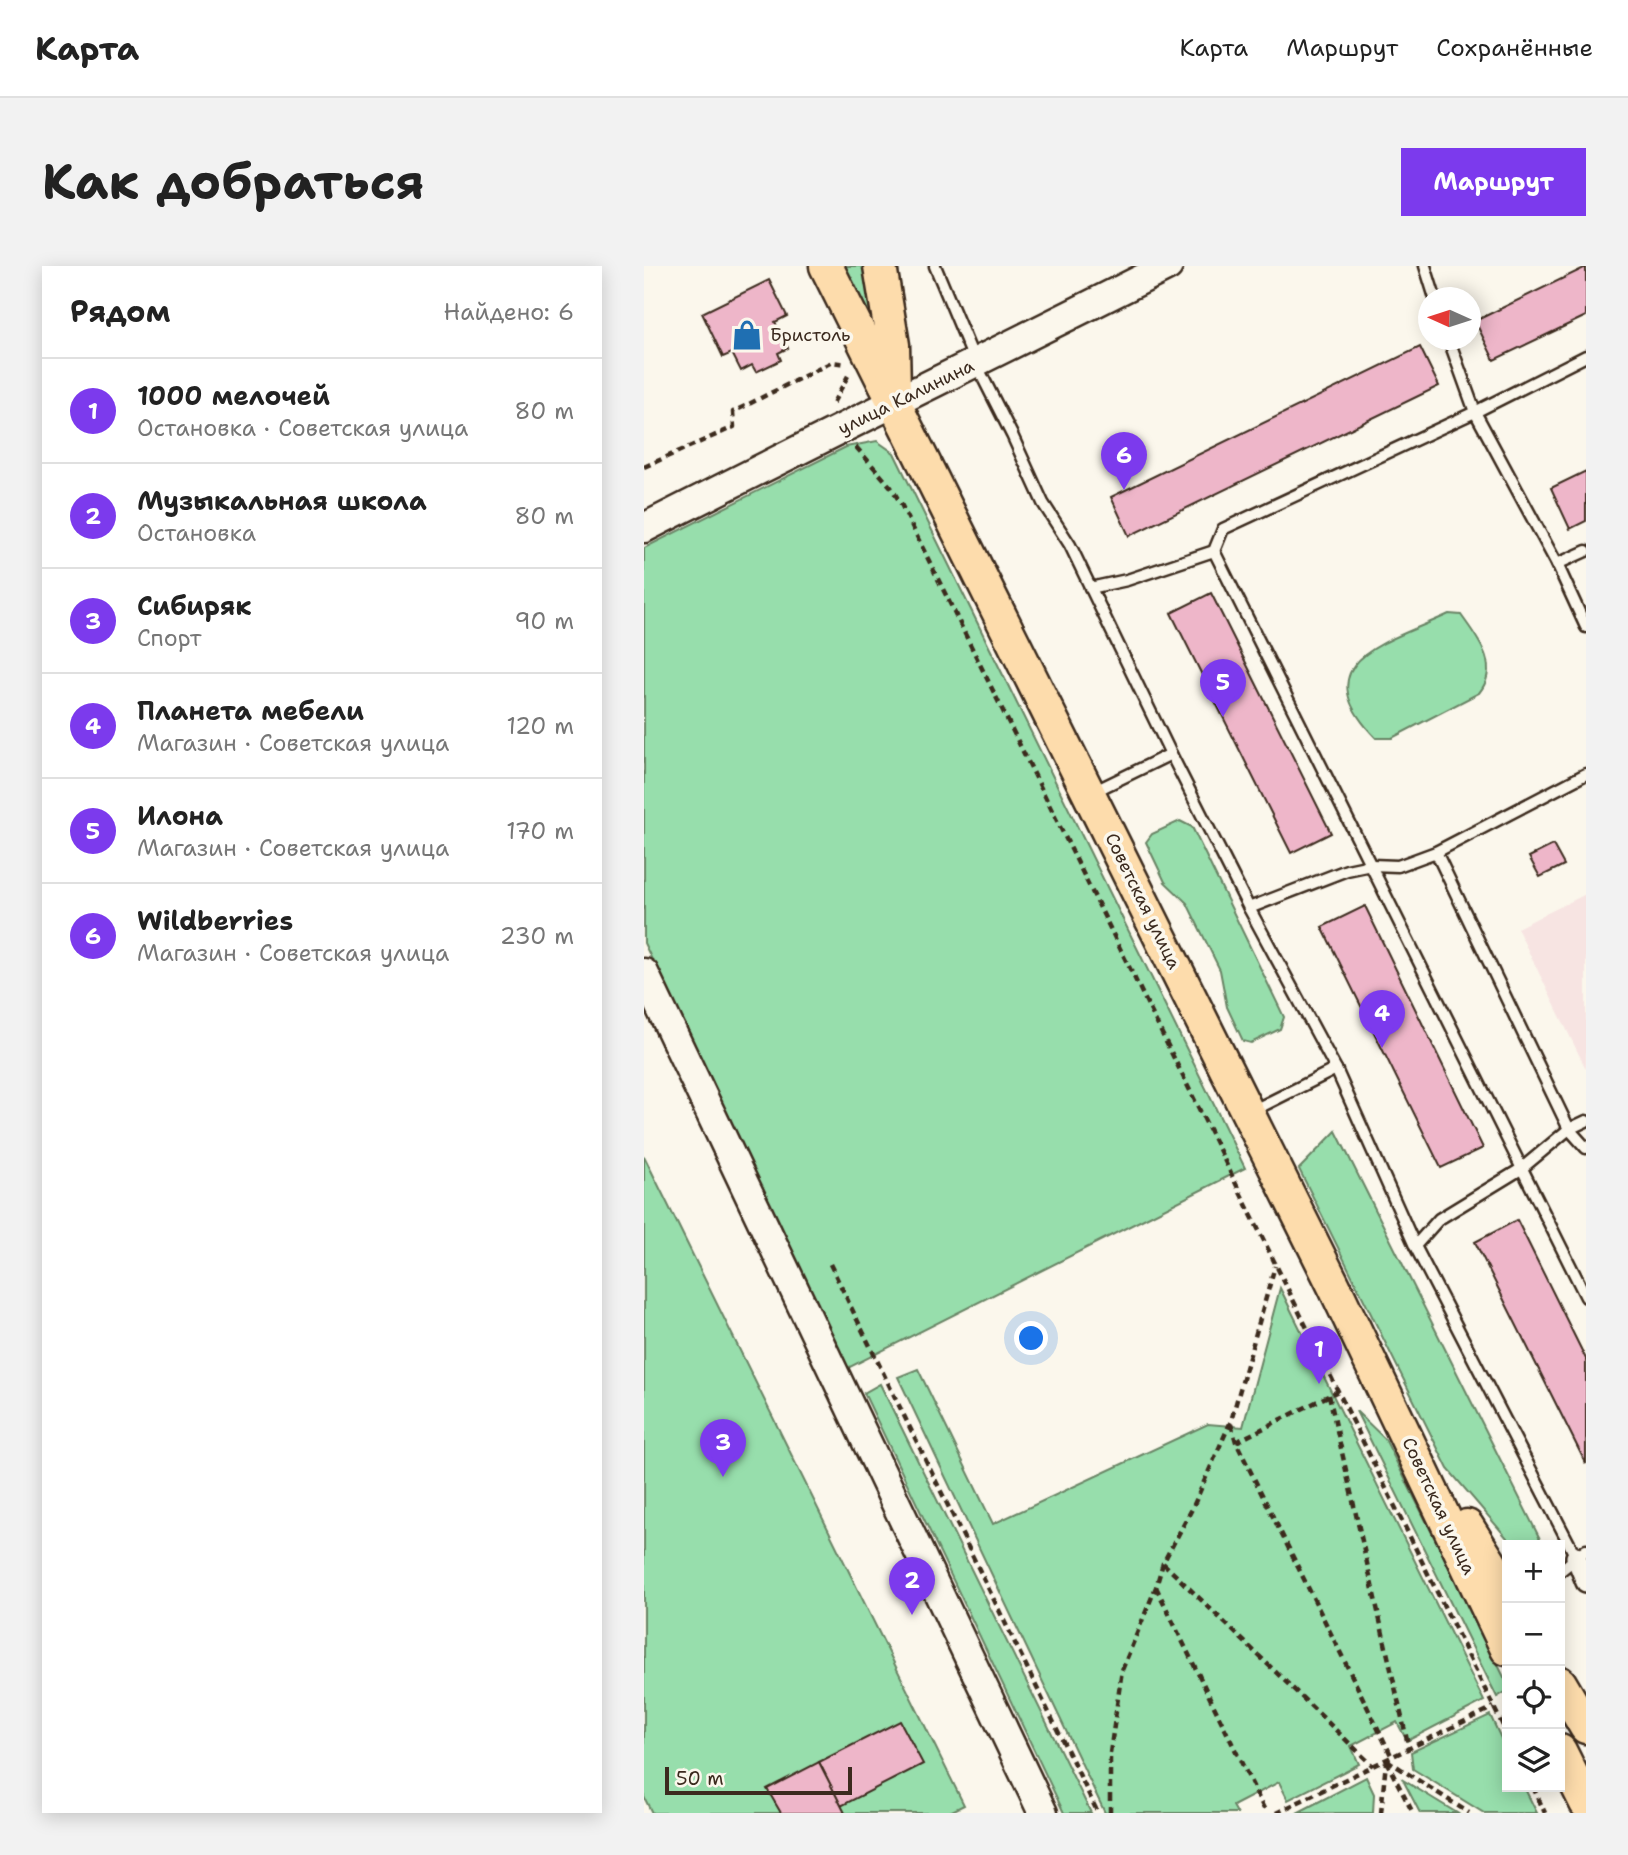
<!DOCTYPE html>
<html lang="ru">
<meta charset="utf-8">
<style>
body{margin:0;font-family:"Shantell Sans",sans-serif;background:#f2f2f2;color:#222}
.controls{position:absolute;right:21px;bottom:21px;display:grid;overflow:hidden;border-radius:0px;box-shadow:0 4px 18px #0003}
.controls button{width:63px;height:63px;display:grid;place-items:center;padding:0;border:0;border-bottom:2px solid #e0e0e0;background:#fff;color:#222;font:35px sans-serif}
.compass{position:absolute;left:774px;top:21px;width:63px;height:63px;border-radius:50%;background:#fff;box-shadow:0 4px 18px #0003;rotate:273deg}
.scale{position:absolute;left:21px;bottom:18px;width:187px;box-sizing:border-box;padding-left:7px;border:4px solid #3b2a1e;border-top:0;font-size:19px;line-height:24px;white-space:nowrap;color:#3b2a1e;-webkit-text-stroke:5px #fbf7ec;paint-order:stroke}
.you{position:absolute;left:388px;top:1073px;width:24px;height:24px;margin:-18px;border:5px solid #fff;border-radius:50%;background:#1a73e8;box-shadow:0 0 0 10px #1a73e833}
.badge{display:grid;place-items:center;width:46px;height:46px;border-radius:50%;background:#7c3aed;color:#fff;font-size:23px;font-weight:700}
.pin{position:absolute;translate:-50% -58px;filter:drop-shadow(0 2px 4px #0008)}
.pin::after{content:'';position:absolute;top:37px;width:24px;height:21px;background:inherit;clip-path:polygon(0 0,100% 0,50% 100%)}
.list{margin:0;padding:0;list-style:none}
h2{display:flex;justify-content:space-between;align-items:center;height:91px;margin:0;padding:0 28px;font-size:30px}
h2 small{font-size:23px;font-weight:400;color:#767676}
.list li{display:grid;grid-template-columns:46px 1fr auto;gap:21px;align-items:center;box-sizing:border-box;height:105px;padding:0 28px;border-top:2px solid #e0e0e0}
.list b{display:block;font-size:26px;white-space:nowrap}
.list p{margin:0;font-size:23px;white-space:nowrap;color:#767676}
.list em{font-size:23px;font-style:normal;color:#767676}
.icon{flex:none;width:38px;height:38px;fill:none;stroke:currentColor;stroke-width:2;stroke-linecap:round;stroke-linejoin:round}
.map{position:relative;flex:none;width:942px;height:1547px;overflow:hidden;border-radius:0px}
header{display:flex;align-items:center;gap:42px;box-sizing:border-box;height:98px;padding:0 35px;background:#fff;border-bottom:2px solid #e0e0e0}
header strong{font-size:33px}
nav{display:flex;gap:38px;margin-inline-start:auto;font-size:24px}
.intro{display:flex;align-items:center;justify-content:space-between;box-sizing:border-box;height:168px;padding:0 42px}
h1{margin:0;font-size:49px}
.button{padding:18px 32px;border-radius:0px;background:#7c3aed;color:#fff;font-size:24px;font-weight:700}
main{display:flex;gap:42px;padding:0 42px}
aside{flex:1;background:#fff;border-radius:0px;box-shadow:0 4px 18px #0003}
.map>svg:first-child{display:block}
</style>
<header>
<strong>Карта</strong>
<nav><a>Карта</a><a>Маршрут</a><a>Сохранённые</a></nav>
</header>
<div class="intro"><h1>Как добраться</h1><a class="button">Маршрут</a></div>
<main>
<aside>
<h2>Рядом<small>Найдено: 6</small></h2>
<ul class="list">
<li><span class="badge">1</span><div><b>1000 мелочей</b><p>Остановка · Советская улица</p></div><em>80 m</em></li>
<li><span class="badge">2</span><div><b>Музыкальная школа</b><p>Остановка</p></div><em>80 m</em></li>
<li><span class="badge">3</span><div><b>Сибиряк</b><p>Спорт</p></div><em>90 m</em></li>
<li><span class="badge">4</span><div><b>Планета мебели</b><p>Магазин · Советская улица</p></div><em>120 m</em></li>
<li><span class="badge">5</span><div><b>Илона</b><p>Магазин · Советская улица</p></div><em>170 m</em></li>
<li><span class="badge">6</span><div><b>Wildberries</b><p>Магазин · Советская улица</p></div><em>230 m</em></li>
</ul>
</aside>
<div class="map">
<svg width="942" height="1547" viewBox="0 0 942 1547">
<rect width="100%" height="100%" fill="#fbf7ec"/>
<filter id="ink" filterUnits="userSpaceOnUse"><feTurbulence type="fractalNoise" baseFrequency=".0143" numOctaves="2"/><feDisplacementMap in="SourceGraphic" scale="14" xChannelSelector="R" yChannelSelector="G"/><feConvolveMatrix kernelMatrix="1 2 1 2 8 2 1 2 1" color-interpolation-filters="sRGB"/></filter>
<g filter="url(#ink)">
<!-- built -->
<polygon fill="#f7e4e2" points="942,628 942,803 873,662"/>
<!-- green -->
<g fill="#97deac" stroke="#698465" stroke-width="2">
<polygon points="196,0 219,0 232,70"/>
<polygon points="233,175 250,187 601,902 202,1103 0,677 0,282 202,181"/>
<path d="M 805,348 L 817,349 C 834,373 857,400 835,427 L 748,472 L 732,472 C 657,395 745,376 805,348 Z"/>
<polygon points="536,555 548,561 640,751 636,763 607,777 599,775 583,741 576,704 543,637 521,616 502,576 508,568"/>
<polygon points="692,865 899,1279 869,1279 804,1203 655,903"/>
<polygon points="0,890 320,1539 304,1547 8,1547 0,1531"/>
<polygon points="636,1022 840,1435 763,1475 753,1456 707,1480 715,1498 644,1534 635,1516 589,1540 593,1547 461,1547 254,1111 274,1103 349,1258 564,1158 599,1161"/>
<polygon points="236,1118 447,1547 420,1547 220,1127"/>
<polygon points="712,1145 741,1173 863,1417 863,1425 853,1431"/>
<polygon points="846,1449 863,1485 863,1521 880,1521 893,1547 840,1547 769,1503 767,1486"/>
<polygon points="722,1511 730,1528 729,1547 653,1547"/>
<polygon points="759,1514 813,1547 776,1547"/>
</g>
<!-- building -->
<g fill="#eeb6c9" stroke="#3b2a1e" stroke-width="2">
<polygon points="942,1 942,50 850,94 831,55"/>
<polygon points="125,14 143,50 131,56 144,82 134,87 137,94 112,106 108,99 97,105 88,87 79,91 58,47"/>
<polygon points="776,81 795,120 485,270 467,231"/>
<polygon points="942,205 942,255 926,263 907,222"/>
<polygon points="567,327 687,567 647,587 527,347"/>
<polygon points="909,579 920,599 896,611 885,591"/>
<polygon points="721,640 839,882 797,902 678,661"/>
<polygon points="873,954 942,1093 942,1198 831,976"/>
<polygon points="256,1455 279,1498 197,1540 175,1496"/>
<polygon points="175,1496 201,1547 137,1547 123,1523"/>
</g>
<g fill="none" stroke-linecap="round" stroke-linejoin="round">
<!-- service casing -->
<g stroke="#3b2a1e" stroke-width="15">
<g id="service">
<polyline points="291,0 332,98 368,169 399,237 426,279 527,488 605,642 692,803 771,980 932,1291"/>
<polyline points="781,0 791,32"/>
<polyline points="805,74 831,146 913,298 942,361"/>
<polyline points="570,285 942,1031"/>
<polyline points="913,298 942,285"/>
<polyline points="446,322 483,314 570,285 579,263 831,146 942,90"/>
<polyline points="449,526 527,488"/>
<polyline points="792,586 925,863 942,882"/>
<polyline points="605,642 703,604 727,599 754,600 792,586 942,508"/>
<polyline points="608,845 692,803"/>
<polyline points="771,980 795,953 877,903 925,863 942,855"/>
<polyline points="916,1305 942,1284"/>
</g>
</g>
<!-- minor casing -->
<g stroke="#3b2a1e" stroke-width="24">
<polyline id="minor" points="932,1291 942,1316"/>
</g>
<!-- secondary casing -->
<g stroke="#3b2a1e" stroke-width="33">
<g id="secondary">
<path d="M 0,262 C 174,173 350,88 524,0"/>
<polyline points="0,707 399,1547"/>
</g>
</g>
<!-- primary casing -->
<g stroke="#3b2a1e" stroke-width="37">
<g id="primary">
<polyline points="182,0 690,1020 863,1383"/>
<polyline points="236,0 249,79 250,124"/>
<polyline points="823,1260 863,1324"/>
<polyline points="916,1417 942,1461"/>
<polyline points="916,1485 942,1537"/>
</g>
</g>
<!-- path -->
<g stroke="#3b2a1e" stroke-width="4.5" stroke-dasharray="7 5" stroke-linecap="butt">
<polyline points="189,137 205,108"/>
<polyline points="212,181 247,221 257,238 863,1468"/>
<polyline points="0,201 90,161 89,146 188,96 202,98"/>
<polyline points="186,998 454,1547"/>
<polyline points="685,1129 765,1483"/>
<polyline points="587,1158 592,1176 748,1491"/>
<polyline points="592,1176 694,1125"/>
<polyline points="519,1297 729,1500"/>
<polyline points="512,1321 622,1547"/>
<polyline points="743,1494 825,1547"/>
<polyline points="742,1495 769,1547"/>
<polyline points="889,1521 901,1547"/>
<polyline points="466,1547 466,1487 478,1404 512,1321 519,1297 548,1243 587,1155 631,1000"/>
<polyline points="632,1547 850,1441"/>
<polyline points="737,1547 742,1496"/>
</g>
<!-- service -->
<use href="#service" stroke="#fbf7ec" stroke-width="10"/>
<!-- minor -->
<use href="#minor" stroke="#fbf7ec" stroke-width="19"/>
<!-- secondary -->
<use href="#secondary" stroke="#fbf7ec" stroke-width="28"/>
<!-- primary -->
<use href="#primary" stroke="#fddcac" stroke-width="32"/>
</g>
</g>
<!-- icons -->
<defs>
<g id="shop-bare" transform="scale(2.415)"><path d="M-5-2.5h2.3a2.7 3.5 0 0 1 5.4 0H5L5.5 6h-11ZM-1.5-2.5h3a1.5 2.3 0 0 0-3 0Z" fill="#1f6fb2" stroke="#fbf7ec" stroke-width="2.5" paint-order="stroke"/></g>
</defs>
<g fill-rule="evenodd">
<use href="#shop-bare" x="103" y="69"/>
</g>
<g text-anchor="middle" stroke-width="7" stroke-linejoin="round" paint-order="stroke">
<!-- poi labels -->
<g font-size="18" fill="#3b2a1e" stroke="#fbf7ec" text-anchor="start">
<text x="126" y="75">Бристоль</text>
</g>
<!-- street labels -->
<g font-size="18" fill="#3b2a1e" stroke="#fbf7ec">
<text transform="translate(262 131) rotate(-26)" y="6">улица Калинина</text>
<text transform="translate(499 635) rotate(64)" y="6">Советская улица</text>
<text transform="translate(795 1240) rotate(65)" y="6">Советская улица</text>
</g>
</g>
</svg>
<div class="controls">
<button>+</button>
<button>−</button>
<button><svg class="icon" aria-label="locate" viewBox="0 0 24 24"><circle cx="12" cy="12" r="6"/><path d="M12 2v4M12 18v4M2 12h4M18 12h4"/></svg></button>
<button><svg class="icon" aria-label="layers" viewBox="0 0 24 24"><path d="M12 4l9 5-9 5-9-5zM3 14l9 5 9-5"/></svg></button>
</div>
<svg class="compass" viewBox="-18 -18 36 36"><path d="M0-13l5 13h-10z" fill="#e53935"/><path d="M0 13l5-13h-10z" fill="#767676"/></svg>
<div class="scale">50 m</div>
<div class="you"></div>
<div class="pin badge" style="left:675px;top:1118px">1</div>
<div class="pin badge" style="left:268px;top:1349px">2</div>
<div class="pin badge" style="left:79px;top:1211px">3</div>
<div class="pin badge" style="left:738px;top:782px">4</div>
<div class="pin badge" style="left:579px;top:451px">5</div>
<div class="pin badge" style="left:480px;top:224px">6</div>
</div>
</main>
